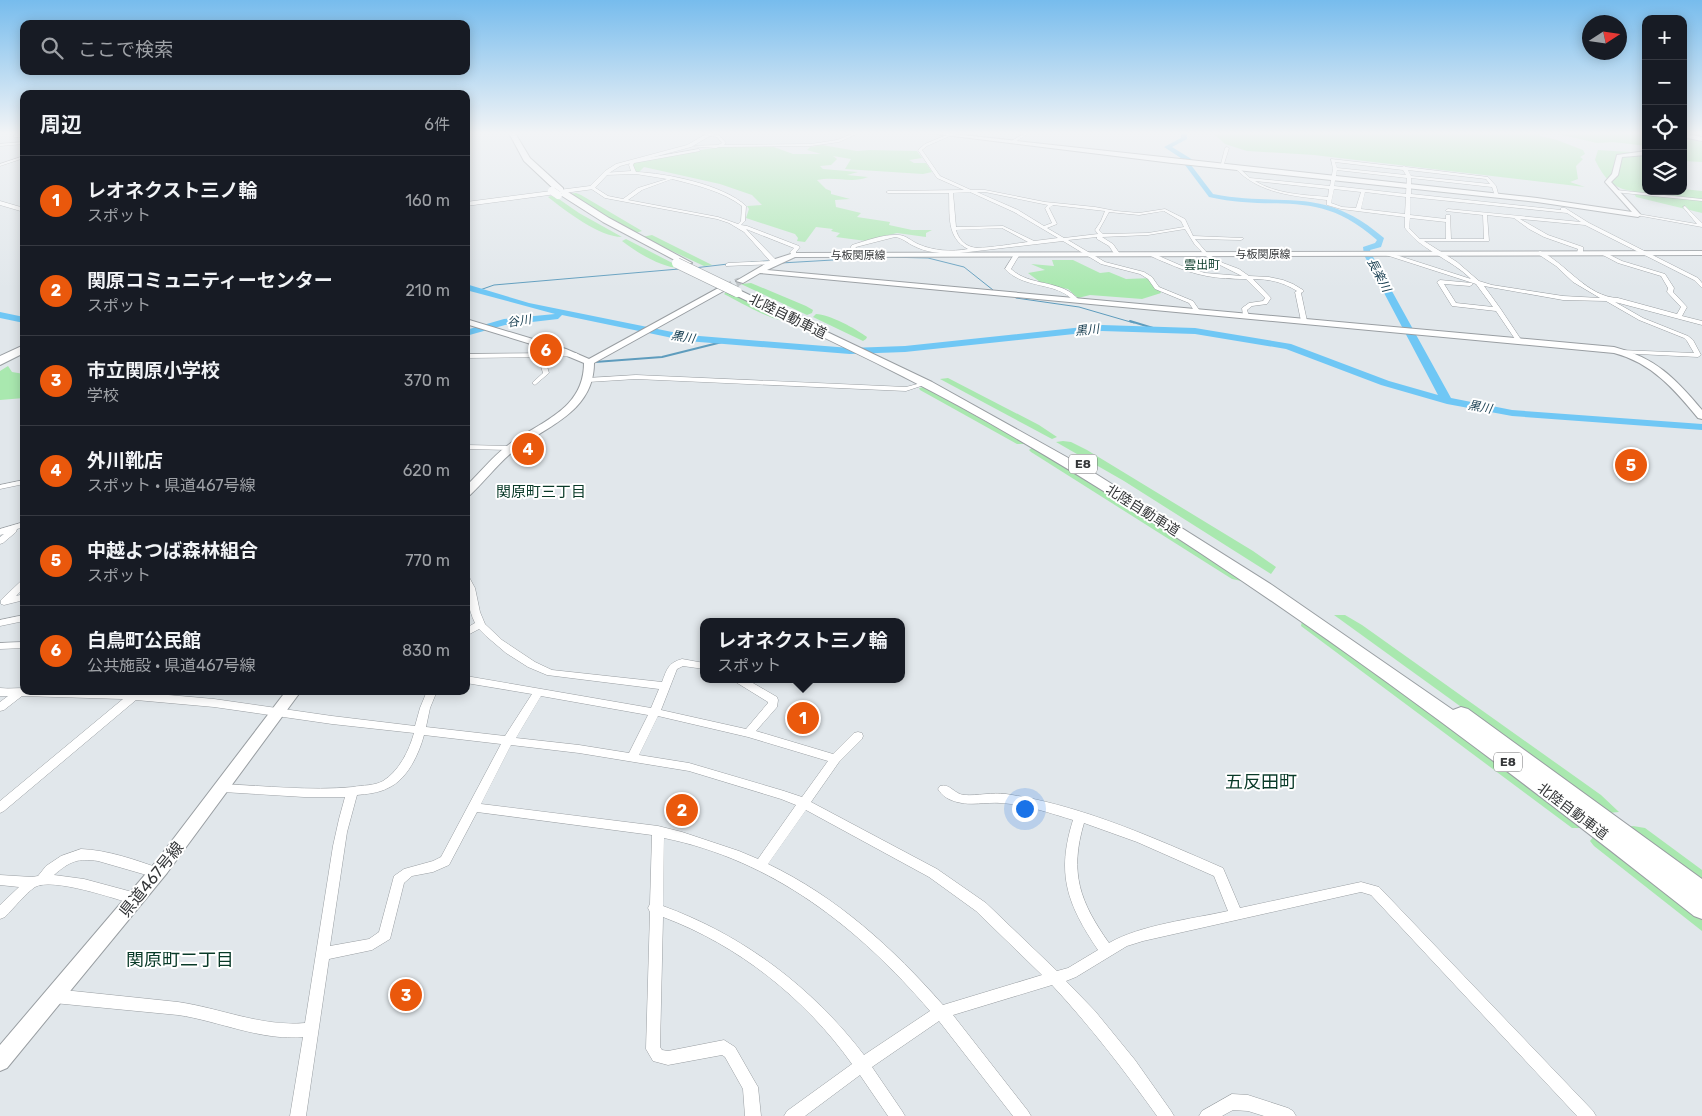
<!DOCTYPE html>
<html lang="ja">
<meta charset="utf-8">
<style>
body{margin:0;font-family:Rubik,"Noto Sans JP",sans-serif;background:#20242c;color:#f1f3f6}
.controls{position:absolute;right:15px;top:15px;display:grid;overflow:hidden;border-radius:10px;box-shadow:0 2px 12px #0003}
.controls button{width:45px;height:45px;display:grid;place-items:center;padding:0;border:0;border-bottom:1px solid #363941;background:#171b24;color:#f1f3f6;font:25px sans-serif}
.compass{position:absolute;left:1582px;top:15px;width:45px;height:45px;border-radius:50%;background:#171b24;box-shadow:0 2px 12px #0003;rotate:78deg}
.you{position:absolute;left:1024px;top:808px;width:18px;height:18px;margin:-12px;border:4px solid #fff;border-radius:50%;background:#1a73e8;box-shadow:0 0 0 8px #1a73e833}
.badge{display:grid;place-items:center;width:32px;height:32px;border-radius:50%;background:#ea580c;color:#fff;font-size:16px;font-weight:700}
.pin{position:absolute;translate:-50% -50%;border:2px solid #fff;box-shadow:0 1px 5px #0006}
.popup{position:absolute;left:700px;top:618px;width:205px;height:65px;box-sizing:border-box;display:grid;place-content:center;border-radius:10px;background:#171b24;filter:drop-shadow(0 1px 4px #0005);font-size:16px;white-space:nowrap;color:#9ea1a6}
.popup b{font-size:19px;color:#f1f3f6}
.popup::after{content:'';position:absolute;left:50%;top:100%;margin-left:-10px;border:10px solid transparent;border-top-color:#171b24}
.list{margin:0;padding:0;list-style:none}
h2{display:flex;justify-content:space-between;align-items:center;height:65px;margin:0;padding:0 20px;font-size:21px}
h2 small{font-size:16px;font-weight:400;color:#9ea1a6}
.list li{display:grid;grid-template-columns:32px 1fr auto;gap:15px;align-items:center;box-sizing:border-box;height:90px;padding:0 20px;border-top:1px solid #363941}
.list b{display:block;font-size:19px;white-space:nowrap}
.list p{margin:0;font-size:16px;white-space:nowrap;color:#9ea1a6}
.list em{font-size:16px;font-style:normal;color:#9ea1a6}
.icon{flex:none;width:28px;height:28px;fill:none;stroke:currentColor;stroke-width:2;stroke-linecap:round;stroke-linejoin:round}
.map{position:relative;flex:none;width:1702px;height:1116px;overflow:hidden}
.search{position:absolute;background:#171b24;box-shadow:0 2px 12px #0003;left:20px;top:20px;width:450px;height:55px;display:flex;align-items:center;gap:12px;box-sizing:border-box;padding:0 18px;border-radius:10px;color:#9ea1a6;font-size:19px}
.panel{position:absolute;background:#171b24;box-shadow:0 2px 12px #0003;left:20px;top:90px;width:450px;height:605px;border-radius:10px}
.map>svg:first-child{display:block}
</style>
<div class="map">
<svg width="1702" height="1116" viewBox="0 0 1702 1116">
<rect width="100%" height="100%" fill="#e1e7eb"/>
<!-- green -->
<g fill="#a9e8af">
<polygon points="1213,133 1529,133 1557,140 1583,150 1585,154 1580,157 1583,159 1576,166 1578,179 1570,182 1585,187 1314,155 1247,151 1225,144"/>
<polygon points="1554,133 1646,133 1646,146 1613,142 1597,143"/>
<polygon points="1683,137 1702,142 1702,162 1683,161"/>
<path d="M 822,145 L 857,151 L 870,150 L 917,151 L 922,158 L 909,160 L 914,163 L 926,163 L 932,172 L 923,174 L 845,169 L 851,159 L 833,156 L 837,159 L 831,165 L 820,166 L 823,169 L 858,172 L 847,175 L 868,177 C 851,184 837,176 817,180 L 826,189 L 831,191 L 831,194 L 850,199 L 835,200 L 836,207 L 861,213 L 857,217 L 890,222 L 889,225 L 912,230 L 932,230 L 926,233 L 926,237 L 897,233 L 866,241 L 836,237 L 840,233 L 831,231 L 833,229 L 816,227 L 805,242 L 797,241 L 798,238 L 795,234 L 746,218 L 749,209 L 747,206 L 762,205 L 752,195 L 720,184 L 644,167 L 639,172 L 633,171 L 633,164 L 641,159 L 721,147 L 774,147 L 793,154 L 821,154 L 807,150 L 810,147 Z"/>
<path d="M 1598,150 L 1646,153 L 1646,191 L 1683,191 L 1683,189 L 1702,191 L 1702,213 L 1636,197 L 1633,191 C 1613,189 1604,178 1595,160 Z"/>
<polygon points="576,193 581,195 642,231 636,233 608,219 569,194"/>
<path d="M 553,195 L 579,213 L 622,237 C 599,237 566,211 548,197 Z"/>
<polygon points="652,235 712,265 704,266 642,237"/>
<path d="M 626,239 L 682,268 C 663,269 636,252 622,241 Z"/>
<polygon points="1052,260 1073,260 1100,273 1109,272 1126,279 1153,278 1161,293 1142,299 1090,295 1078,298 1068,289 1044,285 1028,273 1045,270 1031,264 1054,266"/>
<polygon points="751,283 806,306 813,310 812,313 807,315 741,284"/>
<path d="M 727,291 L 791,321 C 776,324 738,301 724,294 Z"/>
<path d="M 816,314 C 829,314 856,329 867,337 L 866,339 L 863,341 L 813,317 Z"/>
<polygon points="8,366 12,372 24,374 24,398 0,400 0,371"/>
<polygon points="948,378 1039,425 1057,437 1052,439 940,379"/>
<polygon points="924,387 1026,444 1017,444 920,390 919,388"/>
<polygon points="1063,441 1071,442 1087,450 1253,551 1276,567 1271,574 1124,481 1056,442"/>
<polygon points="1033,447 1143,515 1246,582 1232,579 1031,452 1029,450"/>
<polygon points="1334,615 1345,615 1362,625 1601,795 1619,812 1608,813"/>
<polygon points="1302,621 1452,728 1583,828 1572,828 1301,626"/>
<polygon points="1633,826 1645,828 1702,870 1702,883 1627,827"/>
<polygon points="1594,836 1702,920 1702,931 1594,846 1590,841"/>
</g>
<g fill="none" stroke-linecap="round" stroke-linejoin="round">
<!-- stream-far1 -->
<g stroke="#5e9cbd" stroke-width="1">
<polyline points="751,262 768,261"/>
<polyline points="781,263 885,257 928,258 964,267 993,290"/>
<polyline points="694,268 728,264"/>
<polyline points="477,291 494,285 679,269"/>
<polyline points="1016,298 1079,307 1134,323"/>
</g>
<!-- stream -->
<g stroke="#5e9cbd" stroke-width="2">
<polyline points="1130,321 1153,328"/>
<polyline points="595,362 662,357 722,342"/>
</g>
<!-- river -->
<g fill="#6fc7f5" fill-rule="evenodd">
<path d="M 1181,133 L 1187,133 L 1187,139 L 1172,147 L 1193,160 L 1191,165 L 1213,194 C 1284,208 1321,184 1384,238 L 1381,247 L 1370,250 L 1372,255 L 1451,398 L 1512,410 L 1702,424 L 1702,430 L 1512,416 L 1447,404 L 1381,385 L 1286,349 L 1195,334 L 1102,331 L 905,352 L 850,354 L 687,341 L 562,315 L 558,319 L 505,325 L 466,336 L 466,330 L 504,319 L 555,314 L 466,290 L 466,284 L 529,303 L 687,335 L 850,348 L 905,346 L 1102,325 L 1195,328 L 1291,344 L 1389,381 L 1438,395 L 1364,255 L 1363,247 L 1375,243 L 1377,240 C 1316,186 1277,213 1209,197 L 1185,165 L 1187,162 L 1164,147 L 1181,138 Z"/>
<polygon points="0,312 24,317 24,323 0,318"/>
</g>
<!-- secondary-tunnel -->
<polyline stroke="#bfc4c7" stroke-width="8" stroke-dasharray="8 4" stroke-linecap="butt" points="725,288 740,281"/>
<!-- street casing -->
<g stroke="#999ea2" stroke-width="1">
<g id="street">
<polygon points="15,133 19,133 18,135 24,135 24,137 14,137"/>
<polygon points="854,133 859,133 839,142 811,146 719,147 716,148 687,146 718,145 722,143 717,137 710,136 711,134 719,135 726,143 724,145 811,144 837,140"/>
<polygon points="1025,133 1029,133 1013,143 1010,142"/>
<path d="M 949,134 L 952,135 L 927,146 L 922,150 L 940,176 L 971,190 L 985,190 L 1045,202 L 1095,207 L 1116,211 L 1139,213 L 1165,209 L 1185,219 L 1193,236 L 1243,238 L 1243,239 L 1241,240 L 1195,239 L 1208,254 L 1223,263 L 1239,269 L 1249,276 L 1269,277 L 1283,280 L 1293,284 L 1303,290 L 1304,291 L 1301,293 L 1307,321 L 1304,323 L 1301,321 L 1295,292 L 1297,291 C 1283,282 1269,279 1253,279 L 1271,298 L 1267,304 L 1252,306 L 1247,310 L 1249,316 L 1246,318 L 1243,316 L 1242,308 L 1249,303 L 1263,301 L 1265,298 L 1246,279 C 1216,279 1197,276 1169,264 C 1162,261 1154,258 1147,254 L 1152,253 L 1182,266 L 1205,273 L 1242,276 L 1210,260 L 1195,245 L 1185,229 L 1148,235 L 1102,237 L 1113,244 L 1120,254 L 1117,256 L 1115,255 L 1109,246 L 1097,239 L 1097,237 L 1068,240 L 1105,262 L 1144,272 L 1152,277 L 1159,287 L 1193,301 L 1200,311 L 1197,313 L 1195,312 L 1189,303 L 1155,289 L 1148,279 L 1140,274 L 1101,264 L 1063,241 L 951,254 C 939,253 925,252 914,246 C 907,243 903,238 895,237 L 856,247 L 851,256 L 847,256 L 846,255 L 852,245 C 865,241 883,234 898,235 C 906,235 911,241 918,244 C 934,251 951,252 968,249 C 946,238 950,214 949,193 L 888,193 L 886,192 L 888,191 L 964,190 L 937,178 L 918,150 L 925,144 ZM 970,192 L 1014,212 L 1058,238 L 1034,241 L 1003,226 L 956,227 L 953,193 ZM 977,192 L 985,192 L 1048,205 L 1045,208 L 1052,223 L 1044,226 L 1018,210 ZM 1053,205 L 1105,211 L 1101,221 L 1095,230 L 1098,234 L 1064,238 L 1047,228 L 1057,224 L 1049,208 ZM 1164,211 L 1181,221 L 1184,227 L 1148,233 L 1103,234 L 1099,230 L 1109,212 L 1139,215 ZM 1002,228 L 1028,242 C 1018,243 979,250 972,247 C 964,245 958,238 956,230 Z"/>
<polygon points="24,142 24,144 0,146 0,144"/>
<polygon points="1227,147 1229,148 1223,167 1220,168 1225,148"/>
<path d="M 699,149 L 700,151 L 634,163 L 633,165 L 636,172 C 666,173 724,185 746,206 L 745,221 L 741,225 L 747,226 L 799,246 L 800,247 L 796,252 L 796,256 L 792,256 L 790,252 L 794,248 L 746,229 L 778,262 L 775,264 L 726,266 L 726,264 L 728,263 L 770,261 L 744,232 L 729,223 L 717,219 L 605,198 L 590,188 L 594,187 L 608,196 L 623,199 L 638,188 L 667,179 L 636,174 L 604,175 L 603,173 L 631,171 L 629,165 L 631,161 ZM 672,179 C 696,185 722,191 742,206 L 741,221 L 738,224 L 718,217 L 628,200 L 642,190 Z"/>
<polygon points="24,156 24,158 0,166 0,164"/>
<path d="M 1331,159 L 1402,167 L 1404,166 L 1406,167 L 1488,177 L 1496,186 L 1499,197 L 1495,196 L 1492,187 L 1411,178 L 1411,194 L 1561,210 L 1561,208 L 1565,208 L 1589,223 L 1698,278 L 1702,283 L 1702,288 L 1694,280 L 1585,225 L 1520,219 L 1548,235 L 1583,247 L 1583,253 L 1580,255 L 1577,253 L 1578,249 L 1544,237 L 1529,229 L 1514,218 L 1487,215 L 1489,241 L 1424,241 L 1457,262 L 1479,281 L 1492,285 L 1563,296 L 1600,298 L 1573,282 L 1556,266 L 1538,254 L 1537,253 L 1540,251 C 1567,264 1587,297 1618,298 L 1677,314 L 1681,307 L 1667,292 L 1668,288 L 1661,276 L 1618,263 L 1599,253 L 1604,252 L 1622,261 L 1665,274 L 1674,288 L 1673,292 L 1687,307 L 1682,316 L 1702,321 L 1702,325 L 1615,302 L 1643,318 L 1688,336 L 1693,340 L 1701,355 L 1698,357 L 1618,353 L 1618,351 L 1620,350 L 1694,353 L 1687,341 L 1684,338 L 1639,320 L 1606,301 L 1563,300 L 1484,286 L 1500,308 L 1522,341 L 1517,342 L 1496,311 L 1452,306 L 1437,282 L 1440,280 L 1472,283 L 1473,284 L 1470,286 L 1444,284 L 1456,303 L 1493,307 L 1476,284 L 1386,255 L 1386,253 L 1390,253 L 1471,279 C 1451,259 1422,251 1405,228 L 1405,217 L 1341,209 L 1327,205 L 1327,200 C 1294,196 1259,194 1235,168 L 1238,167 L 1250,178 L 1330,186 L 1333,169 ZM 1335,162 L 1403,170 L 1406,175 L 1337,168 ZM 1337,170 L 1407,178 L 1406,194 L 1334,186 ZM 1408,170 L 1486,179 L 1490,184 L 1411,176 ZM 1255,181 L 1329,189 L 1328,197 C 1304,195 1276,194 1255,181 ZM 1334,189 L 1361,192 L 1356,208 L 1342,207 L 1331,203 ZM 1365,192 L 1406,197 L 1405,214 L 1361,209 ZM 1410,197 L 1567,213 L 1581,222 L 1448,209 L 1446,210 L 1446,211 L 1483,215 L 1484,239 L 1451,239 L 1450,215 L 1446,215 L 1446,219 L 1410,215 ZM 1410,218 L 1446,222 L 1446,239 L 1420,239 L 1409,228 Z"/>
<polygon points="1616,190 1702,199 1702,201 1614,192"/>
<polygon points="1685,206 1702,223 1702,227 1636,215 1638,214 1697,224 1683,207"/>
<path d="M 1015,253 L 1020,254 L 1011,269 C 1030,287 1062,279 1079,300 L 1078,301 L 1074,301 C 1056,281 1025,290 1005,269 Z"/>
<polygon points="576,353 579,355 578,356 550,357 546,363 549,373 535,385 532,383 543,373 540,363 544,357 466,358 466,354"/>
<polygon points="636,375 906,387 921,383 924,385 906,391 636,379 588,382 585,380 588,378"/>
<polygon points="466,445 511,446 515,448 511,450 466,449"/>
<polygon points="24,480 24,484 0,489 0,485"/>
<polygon points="24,522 24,527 17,529 16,532 3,543 0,544 0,537 4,534 0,535 0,529"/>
<path d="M 466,576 L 469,577 L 475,588 L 480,612 L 485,624 L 502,640 L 535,662 L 552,670 L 662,682 C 667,669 668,663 682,659 L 704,663 L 704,669 L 683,666 L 677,669 L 661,710 L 746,729 L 768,703 L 768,702 L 734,681 L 733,679 L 746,679 L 777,697 L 778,700 L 777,707 L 756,731 L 833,754 L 854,733 L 858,732 L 862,733 L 863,736 L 862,739 L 839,762 L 811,802 L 937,869 L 986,903 L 1057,971 L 1068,968 L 1098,950 C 1067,904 1056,874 1073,820 C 1050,813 1024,804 1000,803 C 986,802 971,806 957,802 C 949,800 942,796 938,789 L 940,786 C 950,783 954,794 964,795 C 978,796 992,792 1006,794 C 1081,805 1154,838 1223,868 L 1240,908 L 1361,882 L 1379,887 L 1593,1111 L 1596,1116 L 1577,1116 L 1371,895 L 1361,892 L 1143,941 L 1127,946 L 1076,977 L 1066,981 L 1095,1011 L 1135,1060 L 1171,1111 L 1174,1116 L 1157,1116 C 1124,1070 1090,1026 1052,985 L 953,1015 L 1028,1111 L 1031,1116 L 1013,1116 L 939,1021 L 872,1067 L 902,1111 L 905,1116 L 888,1116 L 860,1075 L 805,1116 L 784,1116 L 787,1111 L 852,1064 C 805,998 738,945 663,917 L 660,1047 L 662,1050 L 668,1051 L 724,1040 L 735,1047 L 755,1082 L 758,1087 L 761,1116 L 745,1116 L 743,1089 L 725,1057 L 722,1055 L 668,1065 L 653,1061 L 646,1049 L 650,912 L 648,908 L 650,904 L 652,835 L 477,812 L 449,865 L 433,872 L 412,876 L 404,883 L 390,939 L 372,950 L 329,959 L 306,1116 L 290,1116 L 303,1037 C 261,1041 219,1021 178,1015 L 54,1003 L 49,1001 L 47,996 L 49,991 L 54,989 L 178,1002 C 220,1008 262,1027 305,1023 L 333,846 L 339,819 L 345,797 L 304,797 L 223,792 L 219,791 L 217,788 L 219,785 L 223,784 C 266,786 310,791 353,787 C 363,785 374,786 383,781 C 399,771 409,751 414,733 L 332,724 L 214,707 L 136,700 L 4,811 L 0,813 L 0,801 L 123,699 L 22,696 L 4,710 L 0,711 L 0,702 L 8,696 L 0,696 L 0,688 C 8,689 16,688 24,688 L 24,691 L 134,692 L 214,699 L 332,716 L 415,726 L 420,708 L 427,691 L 437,691 L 430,708 L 426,727 L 505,736 L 532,694 L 466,683 L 466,676 L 651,708 L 659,689 L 547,675 L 528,667 L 506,653 L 486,636 L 479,629 L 466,636 L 466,628 L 475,623 C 468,609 466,592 466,576 ZM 541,696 L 648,715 L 629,753 L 579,745 L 516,738 ZM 658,716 L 748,737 L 828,761 L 802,797 L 784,791 L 689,763 L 639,755 ZM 424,735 L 501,744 L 441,857 L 433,861 L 404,869 L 394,876 L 379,932 L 369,939 L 330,946 L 347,832 L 357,795 C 367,794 379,793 388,788 C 407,780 419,754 424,735 ZM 511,745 L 579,753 L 689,771 L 781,799 L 796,805 L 758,859 L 739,851 L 682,832 L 658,826 L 481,804 ZM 806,810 L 929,877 L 976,911 L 1042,975 L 943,1005 C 893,948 837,897 768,864 ZM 1084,823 L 1137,842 L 1214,876 L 1228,911 C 1192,919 1140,925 1109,943 C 1080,902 1069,873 1084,823 ZM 664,838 C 773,860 859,928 930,1011 L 864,1055 C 812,987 743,935 663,906 Z"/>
<polygon points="24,580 24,588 16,596 24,594 24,600 4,605 1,604 1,600 21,581"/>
<polygon points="24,615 24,621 0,626 0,620"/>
<polygon points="24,642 24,648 0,649 0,643"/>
<path d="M 81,849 C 108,850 136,860 161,869 L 163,873 L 161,877 L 157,878 L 98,861 C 78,858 70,861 54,875 L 84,879 L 136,893 L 141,895 L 142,899 L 141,903 L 136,905 C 116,899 52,877 35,887 C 26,893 13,909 5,917 L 0,919 L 0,905 L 19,887 L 0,885 L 0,875 L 32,877 L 38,876 L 46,866 L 61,856 Z"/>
<polygon points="1232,1094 1248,1095 1288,1108 1293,1111 1296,1116 1264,1116 1248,1111 1233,1110 1222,1116 1199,1116 1202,1111"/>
</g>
</g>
<!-- secondary casing -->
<g stroke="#999ea2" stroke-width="2">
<g id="secondary">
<polygon points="929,133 944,133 1537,198 1632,212 1605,182 1612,174 1617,155 1646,151 1646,155 1622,157 1618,175 1611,182 1640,214 1641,215 1638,217 1537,202 1172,163"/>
<polygon points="1683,133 1702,137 1702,141 1683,137"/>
<path d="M 1702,251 L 1702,255 L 795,257 L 767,270 L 1614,347 C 1656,358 1675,378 1702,410 L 1702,419 L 1698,418 C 1674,389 1652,363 1614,353 L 760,273 L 743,283 L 736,281 L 772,260 L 794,253 Z"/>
<path d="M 722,286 L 729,288 L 594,363 C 594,411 548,426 516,449 C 499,462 485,481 470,495 L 466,496 L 466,486 C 480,473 492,457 507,446 C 538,422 584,411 584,363 L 560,353 L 466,324 L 466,319 L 566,349 L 589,359 Z"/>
<polygon points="286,691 301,691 167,873 7,1068 0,1071 0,1045 155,863"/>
</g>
</g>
<!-- primary casing -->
<g stroke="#999ea2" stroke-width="1">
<g id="primary">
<polygon points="708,133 715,133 691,147 620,166 609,173 594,189 466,206 466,202 590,186 605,171 616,164 687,145"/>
<polygon points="0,201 24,208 24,212 0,205"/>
</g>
</g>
<!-- highway casing -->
<g stroke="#999ea2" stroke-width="2">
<g id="highway">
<polygon points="509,133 515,133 530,158 563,188 563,192 557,192 524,161"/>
<polygon points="562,192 568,192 609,218 692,263 684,265 603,222 562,196"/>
<path d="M 737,289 L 932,382 L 1088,469 L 1272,585 L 1453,710 L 1461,707 L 1468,709 L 1702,879 L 1702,919 L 1694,916 C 1467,737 1237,564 986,421 C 904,374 818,335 733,294 L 733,290 Z"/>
<polygon points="24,345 24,353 0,365 0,356"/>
</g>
</g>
<!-- street -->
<use href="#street" fill="#fff" fill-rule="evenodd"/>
<!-- secondary -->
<use href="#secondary" fill="#fff" fill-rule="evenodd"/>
<!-- primary -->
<use href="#primary" fill="#fff" fill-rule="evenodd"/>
<!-- highway -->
<use href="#highway" fill="#fff" fill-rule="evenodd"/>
<!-- highway-bridge-far1 casing -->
<g stroke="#999ea2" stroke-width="8" stroke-linecap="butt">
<polyline id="highway-bridge-far1" points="552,191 558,195"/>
</g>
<!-- highway-bridge casing -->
<g stroke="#999ea2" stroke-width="11" stroke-linecap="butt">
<polyline id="highway-bridge" points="677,263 737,292"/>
</g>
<!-- highway-bridge-far1 -->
<use href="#highway-bridge-far1" stroke="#fff" stroke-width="8"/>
<!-- highway-bridge -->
<use href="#highway-bridge" stroke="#fff" stroke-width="10"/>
</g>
<!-- sky -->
<linearGradient id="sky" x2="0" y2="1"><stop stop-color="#77bced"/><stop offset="0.46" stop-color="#f2f4f6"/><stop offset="1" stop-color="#f2f4f6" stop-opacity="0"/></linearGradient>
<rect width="1702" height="289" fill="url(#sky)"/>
<g text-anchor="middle" stroke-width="4" stroke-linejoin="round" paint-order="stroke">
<!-- far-street labels -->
<g font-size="11" fill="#353739" stroke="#fff">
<text x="1263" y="258">与板関原線</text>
<text x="858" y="259">与板関原線</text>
</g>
<!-- far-neighbourhood labels -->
<g font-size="12" fill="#093a28" stroke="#fff">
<text x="1202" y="269">雲出町</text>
</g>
<!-- far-water labels -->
<g font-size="12" font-style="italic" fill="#153c4f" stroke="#fff">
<text transform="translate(1379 275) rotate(62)" y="4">長楽川</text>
<text transform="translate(519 321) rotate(-9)" y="4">谷川</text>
<text transform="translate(1087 330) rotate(-6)" y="4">黒川</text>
<text transform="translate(683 337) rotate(9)" y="4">黒川</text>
<text transform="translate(1480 407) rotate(10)" y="4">黒川</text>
</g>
<!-- shield labels -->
<g fill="#fff" stroke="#727374" stroke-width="1">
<rect x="1069" y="454.5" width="28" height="19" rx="4"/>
<rect x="1494" y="752.5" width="28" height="19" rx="4"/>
</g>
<g font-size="12" font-weight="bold" fill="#353739">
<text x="1083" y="468">E8</text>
<text x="1508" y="766">E8</text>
</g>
<!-- street labels -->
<g font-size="14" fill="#353739" stroke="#fff">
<text transform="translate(788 316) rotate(26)" y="5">北陸自動車道</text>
<text transform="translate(1143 510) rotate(32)" y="5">北陸自動車道</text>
<text transform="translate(1573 811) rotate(37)" y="5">北陸自動車道</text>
</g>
<!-- neighbourhood labels -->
<g font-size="15" fill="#093a28" stroke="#fff">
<text x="541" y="497">関原町三丁目</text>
</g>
<!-- near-street labels -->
<g font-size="16" fill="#353739" stroke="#fff">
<text transform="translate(151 879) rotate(-51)" y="6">県道467号線</text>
</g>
<!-- near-neighbourhood labels -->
<g font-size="18" fill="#093a28" stroke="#fff">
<text x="1261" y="788">五反田町</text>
<text x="180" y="966">関原町二丁目</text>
</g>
</g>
</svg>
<div class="controls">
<button>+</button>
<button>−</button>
<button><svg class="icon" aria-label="locate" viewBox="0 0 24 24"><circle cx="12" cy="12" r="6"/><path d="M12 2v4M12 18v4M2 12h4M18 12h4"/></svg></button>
<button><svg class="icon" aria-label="layers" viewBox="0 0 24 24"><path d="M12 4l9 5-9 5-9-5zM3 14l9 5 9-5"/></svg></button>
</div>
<svg class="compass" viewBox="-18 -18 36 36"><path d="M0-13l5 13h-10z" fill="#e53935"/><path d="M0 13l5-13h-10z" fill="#9ea1a6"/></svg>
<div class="you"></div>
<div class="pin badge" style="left:803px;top:718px">1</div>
<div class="popup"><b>レオネクスト三ノ輪</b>スポット</div>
<div class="pin badge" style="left:682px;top:810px">2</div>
<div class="pin badge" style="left:406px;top:995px">3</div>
<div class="pin badge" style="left:528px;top:449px">4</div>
<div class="pin badge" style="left:1631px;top:465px">5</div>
<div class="pin badge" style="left:546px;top:350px">6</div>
<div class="search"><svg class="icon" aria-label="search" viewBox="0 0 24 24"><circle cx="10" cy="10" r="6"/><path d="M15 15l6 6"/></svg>ここで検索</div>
<section class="panel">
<h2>周辺<small>6件</small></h2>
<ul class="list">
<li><span class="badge">1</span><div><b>レオネクスト三ノ輪</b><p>スポット</p></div><em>160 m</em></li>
<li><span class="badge">2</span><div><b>関原コミュニティーセンター</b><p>スポット</p></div><em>210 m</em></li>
<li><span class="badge">3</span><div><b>市立関原小学校</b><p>学校</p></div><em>370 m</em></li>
<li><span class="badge">4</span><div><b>外川靴店</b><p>スポット · 県道467号線</p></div><em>620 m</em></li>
<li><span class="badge">5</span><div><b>中越よつば森林組合</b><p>スポット</p></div><em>770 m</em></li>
<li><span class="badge">6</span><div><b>白鳥町公民館</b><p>公共施設 · 県道467号線</p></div><em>830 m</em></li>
</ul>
</section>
</div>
